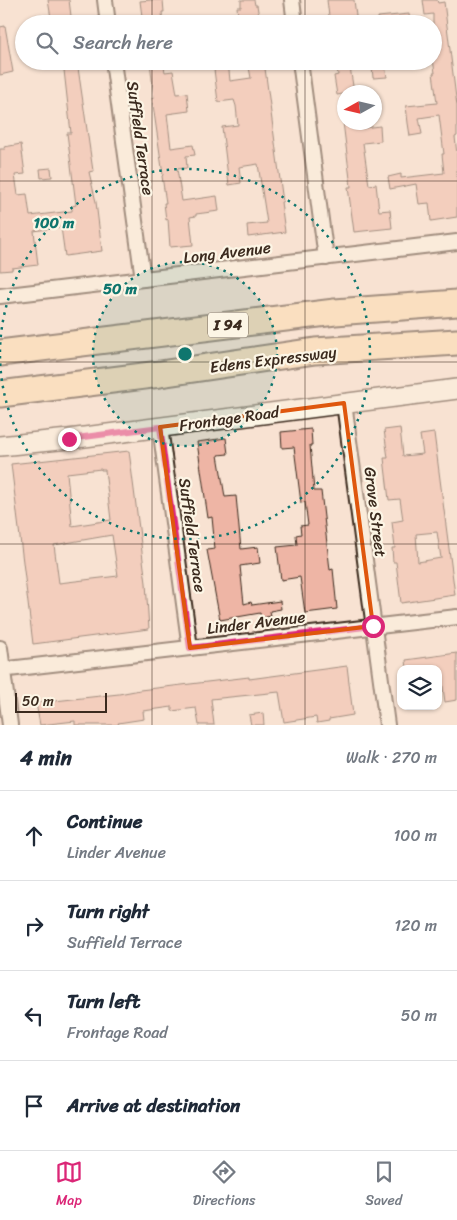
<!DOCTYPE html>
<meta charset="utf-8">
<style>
body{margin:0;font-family:Sriracha,sans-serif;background:#f6f6f7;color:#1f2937}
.controls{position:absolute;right:15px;bottom:15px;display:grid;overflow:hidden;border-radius:10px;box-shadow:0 1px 4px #0004}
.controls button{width:45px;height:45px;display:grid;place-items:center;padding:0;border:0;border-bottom:1px solid #e0e1e3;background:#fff;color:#1f2937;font:25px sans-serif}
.compass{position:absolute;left:337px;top:85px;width:45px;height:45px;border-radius:50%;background:#fff;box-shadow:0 1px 4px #0004;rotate:262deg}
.scale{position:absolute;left:15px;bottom:12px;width:92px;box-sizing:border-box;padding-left:5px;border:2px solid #3b2a1e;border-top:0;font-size:14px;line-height:18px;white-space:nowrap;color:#3b2a1e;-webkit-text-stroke:4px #fcf5e5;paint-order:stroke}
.stop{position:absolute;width:15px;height:15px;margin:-11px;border:4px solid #db2777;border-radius:50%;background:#fff}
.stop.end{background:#db2777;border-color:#fff;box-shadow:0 1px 5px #0008}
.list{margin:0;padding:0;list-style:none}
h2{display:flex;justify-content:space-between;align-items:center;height:65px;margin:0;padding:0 20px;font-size:21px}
h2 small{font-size:16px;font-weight:400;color:#747a83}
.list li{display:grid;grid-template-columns:32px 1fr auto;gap:15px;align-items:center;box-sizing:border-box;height:90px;padding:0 20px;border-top:1px solid #e0e1e3}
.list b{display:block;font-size:19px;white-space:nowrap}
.list p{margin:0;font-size:16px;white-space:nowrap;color:#747a83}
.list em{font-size:16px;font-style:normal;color:#747a83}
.icon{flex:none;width:28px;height:28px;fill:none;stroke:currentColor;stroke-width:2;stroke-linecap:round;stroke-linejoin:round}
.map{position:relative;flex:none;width:457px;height:725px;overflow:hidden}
.search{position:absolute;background:#fff;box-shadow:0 1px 4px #0004;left:15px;right:15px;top:15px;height:55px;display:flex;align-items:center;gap:12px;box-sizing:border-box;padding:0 18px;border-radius:28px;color:#747a83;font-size:19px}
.sheet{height:425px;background:#fff}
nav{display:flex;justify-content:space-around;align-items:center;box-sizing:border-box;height:70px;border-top:1px solid #e0e1e3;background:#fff;font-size:14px;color:#747a83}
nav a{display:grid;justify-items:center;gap:2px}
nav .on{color:#db2777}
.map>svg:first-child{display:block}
</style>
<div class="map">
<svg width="457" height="725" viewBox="0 0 457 725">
<rect width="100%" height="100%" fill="#f8e2d2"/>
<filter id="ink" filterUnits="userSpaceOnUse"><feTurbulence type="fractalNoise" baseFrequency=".02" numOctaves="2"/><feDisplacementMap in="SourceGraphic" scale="10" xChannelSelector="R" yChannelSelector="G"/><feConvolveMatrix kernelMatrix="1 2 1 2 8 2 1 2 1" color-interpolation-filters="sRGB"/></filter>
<g filter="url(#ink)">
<!-- building -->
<g fill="#eeb5a5" stroke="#3b2a1e" fill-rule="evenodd">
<polygon points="48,0 69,0 72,24 52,24"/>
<polygon points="152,0 163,0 164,12 162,12 163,24 143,24 140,1"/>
<polygon points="241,0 254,0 255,5 257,5 260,24 239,24 237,7 241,7"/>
<polygon points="327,0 354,0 357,24 330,24"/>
<polygon points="423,0 437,0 438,3 444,2 457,106 457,136 455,137 457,154 457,217 431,221 429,203 419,204 416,184 390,189 388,177 401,174 401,178 444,173 442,154 444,154 439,115 419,118 422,134 410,136 408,123 406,106 437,103 433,73 435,73 433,59 433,14 425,15"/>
<polygon points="409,14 410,24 379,24 378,17"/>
<polygon points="5,26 13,72 0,75 0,27"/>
<polygon points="63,61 77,61 93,171 89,172 96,202 102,251 65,256 61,227 34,231 38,265 12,268 12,270 0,271 0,149 5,149 4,147 21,144 25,174 15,175 18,195 27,194 30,216 72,211 72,206 76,205 67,133 71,133"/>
<polygon points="150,61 163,61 165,72 173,71 177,94 187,93 189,111 167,114 171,148 193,145 195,155 186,156 187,168 177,169 182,201 217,196 219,211 196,214 196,216 190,217 193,245 170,247 168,219 166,220 164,203 166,203 162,176 163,175 152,98 154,98"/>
<polygon points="213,61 228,61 230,81 251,78 248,62 264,61 283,202 281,202 285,232 248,237 247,225 267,223 258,164 239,167 241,183 229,185 222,127 238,125 236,106 234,100 218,102"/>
<polygon points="336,61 349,61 354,92 337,95 334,76 338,75"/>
<polygon points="385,66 387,77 373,78 372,67"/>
<polygon points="343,122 363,122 363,128 380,126 381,141 363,143 369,185 376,184 379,211 390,210 392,228 354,232 348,187 351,187"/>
<polygon points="51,168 52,177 41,178 40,169"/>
<path d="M 400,428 L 403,456 L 423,454 L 420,435 L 434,433 L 455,595 L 401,603 L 396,562 L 393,562 L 392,548 L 395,548 L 392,522 L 403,520 L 400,499 L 389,500 L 384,458 L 388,458 L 384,430 ZM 437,532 L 441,558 L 418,562 L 416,534 Z"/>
<polygon points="311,429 312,445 310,445 314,491 321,491 330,570 333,569 337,609 305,613 300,577 281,580 277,547 297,545 296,535 301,534 300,526 308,525 305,502 301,503 294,447 282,448 281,432"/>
<polygon points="226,438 228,454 218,455 225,497 236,496 241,549 258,547 260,563 240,566 244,604 251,602 252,605 280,601 281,609 270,611 271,616 261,618 260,613 220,620 207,550 215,549 212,517 208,518 197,442"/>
<path d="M 129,451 L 146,583 L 149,629 L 33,644 L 11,464 ZM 101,469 L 101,470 L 105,470 L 111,520 L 72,526 L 67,473 ZM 112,535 L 118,576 L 59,583 L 54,545 Z"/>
<polygon points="457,653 457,700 445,702 442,680 438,680 438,669 407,669 406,660"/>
<polygon points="347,666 353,715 329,719 329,721 317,723 316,717 284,722 279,692 211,699 214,725 199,725 196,708 172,711 172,707 143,711 144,719 118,723 119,725 75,725 75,721 40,725 36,703 119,694 140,690 249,677 249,679"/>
<polygon points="263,713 264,725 251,725 249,715"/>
</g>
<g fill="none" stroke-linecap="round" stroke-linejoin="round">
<!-- street casing -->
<g stroke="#3b2a1e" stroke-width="18">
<g id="street">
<polyline points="105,0 108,24"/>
<polyline points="292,0 295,24"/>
<polyline points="113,61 143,279"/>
<polyline points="300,61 326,258"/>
<polyline points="0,296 457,242"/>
<polyline points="344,403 387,725"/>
<polyline points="160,427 190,648"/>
<polyline points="0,648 10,725"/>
<polyline points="0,670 457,617"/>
</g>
</g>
<!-- secondary casing -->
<g stroke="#3b2a1e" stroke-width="22">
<polyline id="secondary" points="0,446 69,439 457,389"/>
</g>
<!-- highway casing -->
<g stroke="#3b2a1e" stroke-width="29">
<g id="highway">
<polyline points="0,353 335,312 457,303"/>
<polyline points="0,394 160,374 315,351 457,342"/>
</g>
</g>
<!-- street -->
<use href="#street" stroke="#fcf5e5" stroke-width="14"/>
<!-- secondary -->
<use href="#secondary" stroke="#fcf5e5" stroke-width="19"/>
<!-- highway -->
<use href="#highway" stroke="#fcdcac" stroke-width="25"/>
</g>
</g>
<g fill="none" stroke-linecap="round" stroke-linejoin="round" filter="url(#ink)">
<!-- route -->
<polyline stroke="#db2777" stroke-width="6" points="69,439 160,427 190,648 373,626"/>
</g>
<!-- marked area -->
<path d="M0 0H457V725H0ZM 344,403 L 373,626 L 190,648 L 160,427 Z" fill="#f8e2d2" fill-opacity=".55" fill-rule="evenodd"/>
<path fill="none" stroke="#df570d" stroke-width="4" stroke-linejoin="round" d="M 344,403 L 373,626 L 190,648 L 160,427 Z"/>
<!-- grid -->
<path fill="none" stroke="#3b2a1e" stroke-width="1" stroke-opacity="0.55" d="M 152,0 L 152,24M 305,0 L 305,24M 152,61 L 152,725M 305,61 L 305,725M 0,181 L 457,181M 0,362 L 457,362M 0,544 L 457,544"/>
<!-- distance rings -->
<circle cx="185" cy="354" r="92" fill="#0f766e" fill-opacity=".12"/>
<g fill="none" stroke="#0f766e" stroke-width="2.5" stroke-dasharray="2.5 5">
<circle cx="185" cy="354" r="92"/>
<path d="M0 352A185 185 0 1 1 0 356"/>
</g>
<g text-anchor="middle" stroke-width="4.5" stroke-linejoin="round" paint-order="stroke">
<!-- shield labels -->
<rect fill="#fcf5e5" stroke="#75675a" stroke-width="1" x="208" y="312.5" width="40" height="25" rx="4"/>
<g font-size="15" font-weight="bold" fill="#3b2a1e">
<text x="228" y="330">I 94</text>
</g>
<!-- street labels -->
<g font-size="16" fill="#3b2a1e" stroke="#fcf5e5">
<text transform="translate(141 138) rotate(82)" y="6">Suffield Terrace</text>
<text transform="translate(227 252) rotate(-7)" y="6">Long Avenue</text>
<text transform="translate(273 359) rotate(-7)" y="6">Edens Expressway</text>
<text transform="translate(229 418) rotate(-8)" y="6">Frontage Road</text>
<text transform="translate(376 512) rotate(83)" y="6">Grove Street</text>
<text transform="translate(193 535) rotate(82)" y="6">Suffield Terrace</text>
<text transform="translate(256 622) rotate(-7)" y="6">Linder Avenue</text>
</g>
</g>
<circle cx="185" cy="354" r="8" fill="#0f766e" stroke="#fcf5e5" stroke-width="2.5"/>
<g font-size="15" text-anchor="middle" font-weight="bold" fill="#0f766e" stroke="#fcf5e5" stroke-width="4.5" stroke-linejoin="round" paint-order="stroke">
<text x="54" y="228">100 m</text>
<text x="120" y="294">50 m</text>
</g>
</svg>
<div class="controls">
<button><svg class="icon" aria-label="layers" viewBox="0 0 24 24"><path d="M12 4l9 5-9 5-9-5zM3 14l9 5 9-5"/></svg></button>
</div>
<svg class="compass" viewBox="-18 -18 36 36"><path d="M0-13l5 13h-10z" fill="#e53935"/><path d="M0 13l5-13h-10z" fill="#747a83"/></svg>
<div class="scale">50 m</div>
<div class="stop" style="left:373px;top:626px"></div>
<div class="stop end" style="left:69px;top:439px"></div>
<div class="search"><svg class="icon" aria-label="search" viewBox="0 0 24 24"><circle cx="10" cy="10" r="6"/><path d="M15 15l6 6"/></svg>Search here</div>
</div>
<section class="sheet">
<h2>4 min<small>Walk · 270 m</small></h2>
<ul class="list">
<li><svg class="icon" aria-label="ahead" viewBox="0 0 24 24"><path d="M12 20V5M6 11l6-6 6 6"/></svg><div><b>Continue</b><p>Linder Avenue</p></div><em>100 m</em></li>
<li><svg class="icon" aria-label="right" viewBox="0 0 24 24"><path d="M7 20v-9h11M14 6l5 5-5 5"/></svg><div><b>Turn right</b><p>Suffield Terrace</p></div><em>120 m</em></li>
<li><svg class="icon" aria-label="left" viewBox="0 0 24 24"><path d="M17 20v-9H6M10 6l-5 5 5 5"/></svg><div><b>Turn left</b><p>Frontage Road</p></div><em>50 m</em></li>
<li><svg class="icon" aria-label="arrive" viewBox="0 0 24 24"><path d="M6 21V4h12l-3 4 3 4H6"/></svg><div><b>Arrive at destination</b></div></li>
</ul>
</section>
<nav>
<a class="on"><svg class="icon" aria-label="map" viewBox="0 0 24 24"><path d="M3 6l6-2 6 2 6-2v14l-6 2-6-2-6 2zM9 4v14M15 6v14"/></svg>Map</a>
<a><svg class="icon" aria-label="directions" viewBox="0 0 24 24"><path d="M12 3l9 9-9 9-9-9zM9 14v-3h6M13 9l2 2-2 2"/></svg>Directions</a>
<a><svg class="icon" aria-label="saved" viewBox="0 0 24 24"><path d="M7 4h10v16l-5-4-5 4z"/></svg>Saved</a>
</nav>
